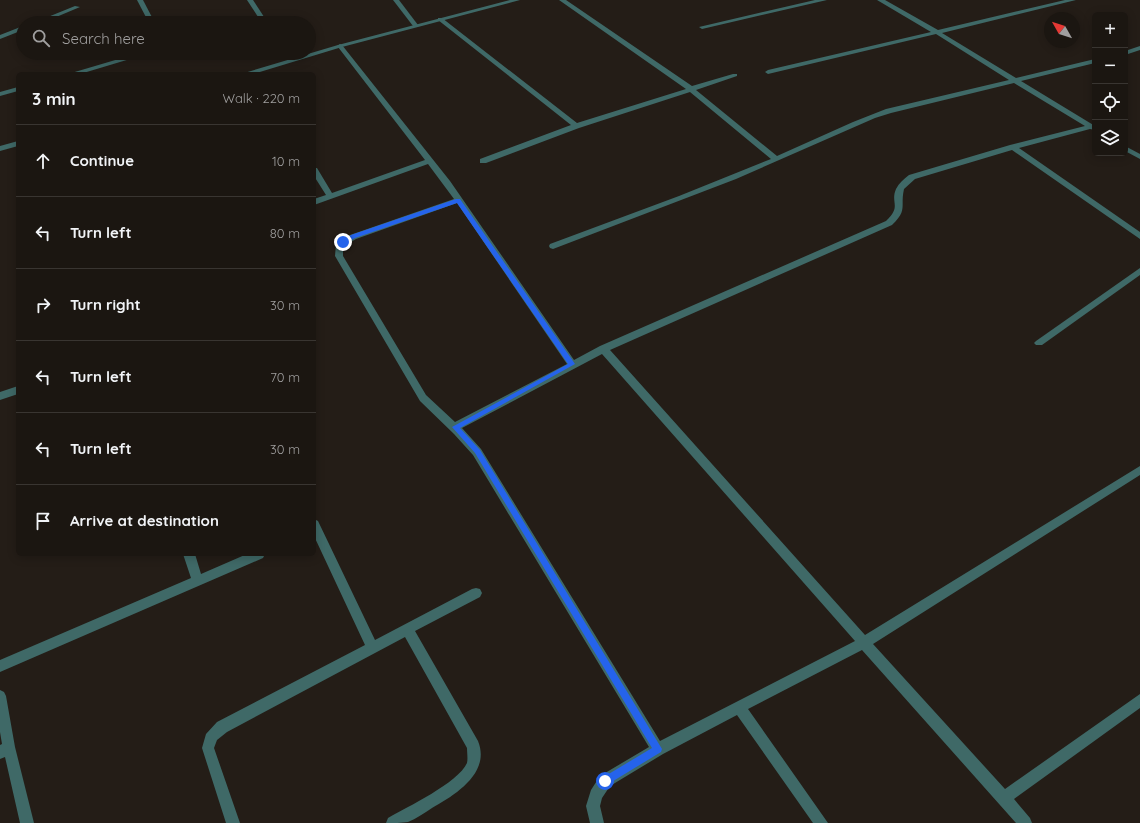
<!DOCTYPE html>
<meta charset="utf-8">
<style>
body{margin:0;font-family:Quicksand,sans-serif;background:#28231f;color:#f1f3f6}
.controls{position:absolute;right:12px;top:12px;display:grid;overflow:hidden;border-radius:6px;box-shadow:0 2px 10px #0003}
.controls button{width:36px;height:36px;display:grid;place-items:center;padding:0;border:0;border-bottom:1px solid #393531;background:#1b1611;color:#f1f3f6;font:20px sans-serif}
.compass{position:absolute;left:1044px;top:12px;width:36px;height:36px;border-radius:50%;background:#1b1611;box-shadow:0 2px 10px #0003;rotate:309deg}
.stop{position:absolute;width:12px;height:12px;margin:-9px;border:3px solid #2563eb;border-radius:50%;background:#fff}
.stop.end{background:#2563eb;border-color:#fff;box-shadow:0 1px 4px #0008}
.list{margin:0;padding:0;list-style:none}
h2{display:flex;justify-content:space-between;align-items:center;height:52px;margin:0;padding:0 16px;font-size:17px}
h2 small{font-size:13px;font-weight:400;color:#a09f9f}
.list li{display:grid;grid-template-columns:26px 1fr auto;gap:12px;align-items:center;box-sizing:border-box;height:72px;padding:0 16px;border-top:1px solid #393531}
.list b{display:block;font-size:15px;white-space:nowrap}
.list em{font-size:13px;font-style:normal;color:#a09f9f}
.icon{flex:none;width:22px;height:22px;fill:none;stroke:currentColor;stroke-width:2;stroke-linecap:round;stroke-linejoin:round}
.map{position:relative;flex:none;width:1140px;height:823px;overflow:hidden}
.search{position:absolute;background:#1b1611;box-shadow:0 2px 10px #0003;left:16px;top:16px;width:300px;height:44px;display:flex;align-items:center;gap:10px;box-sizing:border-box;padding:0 14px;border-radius:22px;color:#a09f9f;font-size:15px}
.panel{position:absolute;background:#1b1611;box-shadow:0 2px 10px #0003;left:16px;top:72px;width:300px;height:484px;border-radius:6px}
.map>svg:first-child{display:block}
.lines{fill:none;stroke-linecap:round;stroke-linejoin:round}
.minor{fill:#3f6967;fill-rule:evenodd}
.tertiary{fill:#3f6967;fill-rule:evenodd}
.route{fill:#2563eb}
</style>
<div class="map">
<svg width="1140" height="823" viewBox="0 0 1140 823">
<rect width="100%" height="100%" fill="#241d17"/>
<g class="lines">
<g class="minor">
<path d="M137,0h6l12,23h-6z"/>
<path d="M247,0h6l15,23h-6z"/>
<path d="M393,0h6l19,25 -1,1h-4z"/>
<path d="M559,0h7l126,86 41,-12h4v2l-41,14 81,66 76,-34 33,-13 123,-29 -73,-46 -168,40 -3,-2 3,-2 163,-38 -54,-32h8l53,30 127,-30h11l-134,33 74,45 79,-19v4l-74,18 74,45v4l-5,-1 -71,19 121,84v7l-128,-89 -97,29 -11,10c-4,18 4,21 -12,36l-282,125 255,285 275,-169v9l-267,169 132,145 135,-95v14l-126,91 16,19 2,5h-16l-154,-173 -114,59 80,114h-15l-76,-108 -74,39 -53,32 -8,12 -2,8 4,17h-14l-4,-17 5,-16 9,-14 49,-29 -176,-292 -19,-21 -34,-33 -85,-145 1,-12 14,-9 104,-36 -26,-35 -114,41v-6l12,-4 -12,-19v-8h3l15,25 93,-33 -87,-113 -1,-1 3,-2 2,1 108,136 124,179 26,-14 286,-125c16,-15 4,-18 10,-32 3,-6 8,-10 13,-14l101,-30 75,-19 -71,-43 -123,30 -16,5 -139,61 -183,70 -3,-1 -1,-2 1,-2 129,-48 92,-37 -81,-67 -111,36 -93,35h-6v-4l91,-34 -133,-105v-2h4l135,105 109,-34zM457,203l110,161 -112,58 -29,-27 -83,-139v-9l13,-8zM602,354l253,287 -195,100 -179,-292 -19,-21z"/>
<path d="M815,0h12l-125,29 -3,-2z"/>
<path d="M75,6l5,1 -38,16h-9z"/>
<path d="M23,26v4l-23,9v-4z"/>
<path d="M1140,46v4l-15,5v-4z"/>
<path d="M139,53h11l-70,21h-12z"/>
<path d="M282,53h6l5,7 -5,1z"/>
<path d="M18,87v4l-18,5v-4z"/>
<path d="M1125,146l15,8v5l-15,-8z"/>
<path d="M1140,268v7l-98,70h-6l-2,-2 2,-2z"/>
<path d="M18,386v8l-18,6v-8z"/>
<path d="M314,519l4,2 57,119 97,-51 4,-1 4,1 2,4 -2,4 -65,34 63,110c13,32 -23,54 -46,67 -8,5 -16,11 -24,14 -6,1 -15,1 -22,1l2,-5c19,-11 70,-35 79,-55 1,-4 0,-11 0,-15l-62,-111 -178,95 -10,8 -3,8 26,75h-14l-24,-75 4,-14 11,-12 148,-77 -51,-109z"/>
<path d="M183,554h12l6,20 46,-20h18l-2,4 -263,114v-12l191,-82z"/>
<path d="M0,690l4,2 2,4 9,51 19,76h-14l-15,-66 -5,2v-14l2,-1 -2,-12z"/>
</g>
<g class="tertiary">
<path d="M510,0h10l-178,47 -89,27h-12l97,-29z"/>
<path d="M18,141v5l-18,5v-5z"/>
</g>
</g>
<path class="route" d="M456,199h4l115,165 -115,64 20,22 182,299 -1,3 -56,34 -3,-2 -1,-3 1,-3 50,-30 -177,-295 -23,-26 116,-63 -111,-161 -102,35 -10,6 -5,-2 11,-7z"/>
</svg>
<div class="controls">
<button>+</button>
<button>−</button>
<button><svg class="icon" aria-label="locate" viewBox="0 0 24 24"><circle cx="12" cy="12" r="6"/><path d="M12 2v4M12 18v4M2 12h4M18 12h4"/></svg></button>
<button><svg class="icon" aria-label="layers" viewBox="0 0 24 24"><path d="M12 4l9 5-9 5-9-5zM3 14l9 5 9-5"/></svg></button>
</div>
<svg class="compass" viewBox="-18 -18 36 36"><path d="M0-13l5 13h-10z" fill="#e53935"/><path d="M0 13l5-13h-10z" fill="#a09f9f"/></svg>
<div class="stop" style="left:605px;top:781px"></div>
<div class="stop end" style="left:343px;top:242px"></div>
<div class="search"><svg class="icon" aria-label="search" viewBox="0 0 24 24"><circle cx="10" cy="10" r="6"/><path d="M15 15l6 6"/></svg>Search here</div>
<section class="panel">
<h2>3 min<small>Walk · 220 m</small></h2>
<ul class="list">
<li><svg class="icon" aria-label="ahead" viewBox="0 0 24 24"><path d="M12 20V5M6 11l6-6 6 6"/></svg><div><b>Continue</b></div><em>10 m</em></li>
<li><svg class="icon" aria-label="left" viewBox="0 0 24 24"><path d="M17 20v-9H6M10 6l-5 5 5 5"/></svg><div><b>Turn left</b></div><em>80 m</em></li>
<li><svg class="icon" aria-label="right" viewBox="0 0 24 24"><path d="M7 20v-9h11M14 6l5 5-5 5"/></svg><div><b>Turn right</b></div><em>30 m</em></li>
<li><svg class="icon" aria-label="left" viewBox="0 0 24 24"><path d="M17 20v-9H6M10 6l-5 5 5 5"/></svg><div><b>Turn left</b></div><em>70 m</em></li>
<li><svg class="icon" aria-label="left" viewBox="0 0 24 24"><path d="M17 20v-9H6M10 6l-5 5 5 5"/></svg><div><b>Turn left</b></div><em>30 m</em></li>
<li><svg class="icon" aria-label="arrive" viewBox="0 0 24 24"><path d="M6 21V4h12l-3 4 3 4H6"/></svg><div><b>Arrive at destination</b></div></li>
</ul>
</section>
</div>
